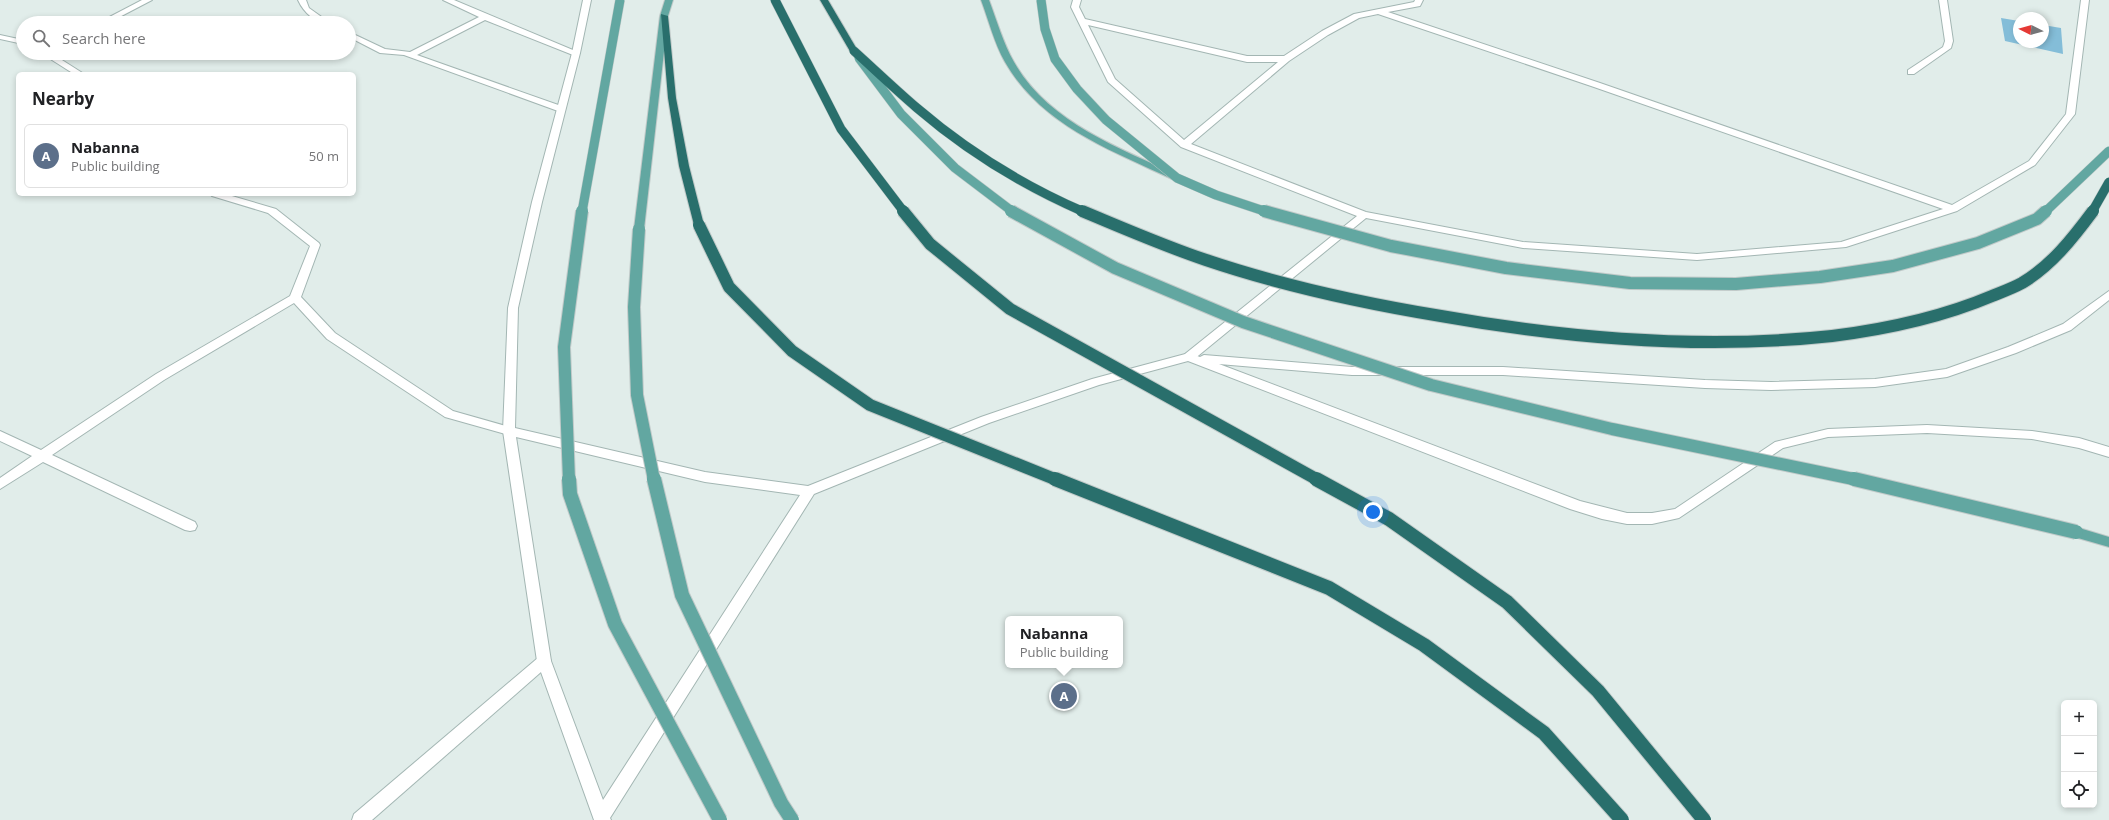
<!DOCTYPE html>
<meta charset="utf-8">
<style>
body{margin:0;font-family:"Open Sans",sans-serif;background:#f2f2f2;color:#202124}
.controls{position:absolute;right:12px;bottom:12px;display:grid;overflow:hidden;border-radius:6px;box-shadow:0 2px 6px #0003}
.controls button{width:36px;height:36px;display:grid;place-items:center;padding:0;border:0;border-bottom:1px solid #e0e0e0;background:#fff;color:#202124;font:20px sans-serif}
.compass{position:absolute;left:2013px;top:12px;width:36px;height:36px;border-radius:50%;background:#fff;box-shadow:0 2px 6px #0003;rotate:275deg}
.you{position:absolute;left:1373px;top:512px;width:14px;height:14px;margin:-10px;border:3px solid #fff;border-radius:50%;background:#1a73e8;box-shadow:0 0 0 6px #1a73e833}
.badge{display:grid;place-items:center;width:26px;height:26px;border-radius:50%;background:#1a73e8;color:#fff;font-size:13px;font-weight:700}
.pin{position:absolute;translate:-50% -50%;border:2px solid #fff;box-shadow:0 1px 4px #0006}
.popup{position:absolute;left:1005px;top:616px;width:118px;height:52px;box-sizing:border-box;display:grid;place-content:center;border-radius:6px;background:#fff;filter:drop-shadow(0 1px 3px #0005);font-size:13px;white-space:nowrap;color:#757577}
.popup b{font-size:15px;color:#202124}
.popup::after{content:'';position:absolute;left:50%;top:100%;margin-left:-8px;border:8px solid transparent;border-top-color:#fff}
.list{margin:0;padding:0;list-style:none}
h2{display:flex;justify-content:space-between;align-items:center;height:52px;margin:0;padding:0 16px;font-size:17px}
h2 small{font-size:13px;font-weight:400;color:#757577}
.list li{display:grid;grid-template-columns:26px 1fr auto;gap:12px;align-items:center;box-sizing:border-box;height:64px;margin:0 8px 8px;padding:0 8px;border:1px solid #e0e0e0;border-radius:6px}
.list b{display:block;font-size:15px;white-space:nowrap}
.list p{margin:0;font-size:13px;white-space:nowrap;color:#757577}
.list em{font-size:13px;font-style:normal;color:#757577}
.icon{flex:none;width:22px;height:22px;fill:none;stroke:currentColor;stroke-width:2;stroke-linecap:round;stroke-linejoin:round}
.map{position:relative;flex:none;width:2109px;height:820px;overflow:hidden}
.search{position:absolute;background:#fff;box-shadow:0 2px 6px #0003;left:16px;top:16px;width:340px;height:44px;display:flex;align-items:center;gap:10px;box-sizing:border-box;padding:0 14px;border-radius:22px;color:#757577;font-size:15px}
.panel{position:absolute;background:#fff;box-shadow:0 2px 6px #0003;left:16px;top:72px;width:340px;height:124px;border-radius:6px}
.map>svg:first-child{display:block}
.water{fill:#84bdd8}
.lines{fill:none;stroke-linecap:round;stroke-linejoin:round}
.minor-casing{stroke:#a3b6b3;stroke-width:2}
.tertiary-casing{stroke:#a3b6b3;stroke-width:2}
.primary-casing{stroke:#c1cac9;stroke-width:2}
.motorway-casing{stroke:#c1cac9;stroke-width:2}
.minor{fill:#fff;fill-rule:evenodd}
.tertiary{fill:#fff;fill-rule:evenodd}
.primary{fill:#62a7a1;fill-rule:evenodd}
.motorway{fill:#296f6c;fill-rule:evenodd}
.primary-bridge-far2-casing{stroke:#c1cac9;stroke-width:10;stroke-linecap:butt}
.primary-bridge-far1-casing{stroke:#c1cac9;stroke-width:14;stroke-linecap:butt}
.primary-bridge-casing{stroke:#c1cac9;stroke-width:16;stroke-linecap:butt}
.motorway-bridge-far2-casing{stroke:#c1cac9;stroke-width:10;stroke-linecap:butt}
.motorway-bridge-far1-casing{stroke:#c1cac9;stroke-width:14;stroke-linecap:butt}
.motorway-bridge-casing{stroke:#c1cac9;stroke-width:16;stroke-linecap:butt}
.primary-bridge-far2{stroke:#62a7a1;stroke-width:9}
.primary-bridge-far1{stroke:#62a7a1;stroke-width:12}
.primary-bridge{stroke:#62a7a1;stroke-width:14}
.motorway-bridge-far2{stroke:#296f6c;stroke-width:9}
.motorway-bridge-far1{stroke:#296f6c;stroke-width:12}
.motorway-bridge{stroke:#296f6c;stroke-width:14}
</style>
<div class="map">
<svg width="2109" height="820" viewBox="0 0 2109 820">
<rect width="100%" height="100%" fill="#e1edea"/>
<path class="water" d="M2001,18l18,3v21h24v-17l18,3 2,26 -58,-13z"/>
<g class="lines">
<defs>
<g id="minor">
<path d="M142,0h10l-44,23h-10z"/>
<path d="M298,0h8l3,8 21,15c-15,0 -26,-10 -32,-23z"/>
<path d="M443,0h11l126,53 -7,2 -88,-35 -68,35 147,52v4h-6l-154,-56 -24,-2 -31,-16v-5l36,17 25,3 69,-35z"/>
<path d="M1073,0h8l-2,7 6,12 162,37h37l38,-25 32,-17 60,-12 1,-2h8l-3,6 -32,6 212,71 352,122 77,-44 37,-47 15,-114h8l-14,114 -40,51 -78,46 -111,36 -149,13 -174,-12 -157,-30 -173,142 -4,1 -6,-4 2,-3 172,-138 -176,-69 -73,-65 -37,-75zM1378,14l216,73 349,122 -102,33 -144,12 -174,-12 -157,-30 -175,-68 98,-83 39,-26 31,-17zM1088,25l159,37h31l-94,78 -69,-61z"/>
<path d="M1939,0h8l6,41 -2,7 -37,26h-6v-4l35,-23 2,-6z"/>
<path d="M0,35l23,5v4l-23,-5z"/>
<path d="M41,53h10l33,21h-10z"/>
<path d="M210,194h15l51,15 43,34 1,2 -19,52 34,36 118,78 60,17 2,3 -2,3 -4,1 -64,-18 -118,-78 -33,-36 -130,77 -112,75 143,67 2,4 -2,4 -5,1 -5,-1 -142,-68 -43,27v-11l32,-22 -32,-15v-10l41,19 115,-76 134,-78 20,-50 -42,-33 -56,-17z"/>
<path d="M544,655l5,2 2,4 -2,4 -177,155h-20l2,-6 185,-157z"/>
</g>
<path id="tertiary" d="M583,0h8l-11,53 -38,149 -24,106 -3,120 190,44 103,14 173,-69 111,-38 97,-26 11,4 4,-2 148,12h151l202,13 66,2 104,-3 71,-10 62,-22 55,-23 46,-33v9l-38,30 -55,23 -69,24 -72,10 -104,3 -66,-2 -202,-13h-151l-133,-11 361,137 47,12h25l23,-4 100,-67 53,-13 99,-4 105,6 47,7 30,9v10l-30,-9 -47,-9 -105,-6 -99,4 -45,11 -104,70 -27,6h-25l-25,-5 -32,-10 -382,-148 -89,24 -110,38 -175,71 -204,324 1,2h-17l-57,-159 -34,-230 5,-123 24,-106 40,-149zM516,437l189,45 95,13 -197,305 -52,-139z"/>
<g id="primary">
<path d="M665,0h8l-5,16 -24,213 -5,3 -5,-3 26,-213z"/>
<path d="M981,0h8c8,21 14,43 25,62 34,60 105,86 164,113v4h-6c-62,-29 -131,-54 -167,-117 -11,-19 -16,-41 -24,-62z"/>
<path d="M2076,527l33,10v10l-38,-11 -2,-4 2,-4z"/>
</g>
<g id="motorway">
<path d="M820,0h8l30,51 -1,2h-6z"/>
<path d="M661,14l7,2 8,82 13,68 15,59 -5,3 -5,-3 -15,-59 -11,-68z"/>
</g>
</defs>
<use href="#minor" class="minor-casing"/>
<use href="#tertiary" class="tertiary-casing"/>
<use href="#primary" class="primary-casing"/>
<use href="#motorway" class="motorway-casing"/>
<use href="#minor" class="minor"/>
<use href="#tertiary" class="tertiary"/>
<use href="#primary" class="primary"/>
<use href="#motorway" class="motorway"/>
<defs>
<g id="primary-bridge-far2">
<path d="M1041,0l4,29 10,30 22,30 29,31 71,58 39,17 51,17"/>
<path d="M859,58l42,56 54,54 58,44"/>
<path d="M582,212l38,-212"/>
<path d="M2045,212l64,-61"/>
</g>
<g id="primary-bridge-far1">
<path d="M1011,211l104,57 128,54 188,63 181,44 246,51"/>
<path d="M1264,211l127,35 115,22 124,15 106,1 84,-7 73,-11 85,-23 59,-24 9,-8"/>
<path d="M639,229l-5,78 3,88 17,85"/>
<path d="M569,480l-5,-133 18,-136"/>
</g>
<g id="primary-bridge">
<path d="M569,479l1,15 45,130 105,196"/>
<path d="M654,479l28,116 99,208 11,17"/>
<path d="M1854,479l222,53"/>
</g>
<g id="motorway-bridge-far2">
<path d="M775,0l66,129 63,83"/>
<path d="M854,51c21,19 42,39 63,57 49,42 107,78 167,104"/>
<path d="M2092,212l17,-30"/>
</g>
<g id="motorway-bridge-far1">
<path d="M903,211l27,33 80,65 308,171"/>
<path d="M1082,211c41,17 82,35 124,49 77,26 156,43 235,56 129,23 260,34 391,20 56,-7 108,-18 160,-40 10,-4 21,-8 30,-13 29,-17 51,-45 71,-72"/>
<path d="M699,225l30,62 63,64 78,54 187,75"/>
</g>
<g id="motorway-bridge">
<path d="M1055,479l274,109 95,57 120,88 78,87"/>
<path d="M1316,479l73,40 118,83 91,89 106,129"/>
</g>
</defs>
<use href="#primary-bridge-far2" class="primary-bridge-far2-casing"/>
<use href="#primary-bridge-far1" class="primary-bridge-far1-casing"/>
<use href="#primary-bridge" class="primary-bridge-casing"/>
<use href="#motorway-bridge-far2" class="motorway-bridge-far2-casing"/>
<use href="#motorway-bridge-far1" class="motorway-bridge-far1-casing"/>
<use href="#motorway-bridge" class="motorway-bridge-casing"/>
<use href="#primary-bridge-far2" class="primary-bridge-far2"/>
<use href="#primary-bridge-far1" class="primary-bridge-far1"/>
<use href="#primary-bridge" class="primary-bridge"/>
<use href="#motorway-bridge-far2" class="motorway-bridge-far2"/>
<use href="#motorway-bridge-far1" class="motorway-bridge-far1"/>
<use href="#motorway-bridge" class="motorway-bridge"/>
</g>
</svg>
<div class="controls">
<button>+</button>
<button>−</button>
<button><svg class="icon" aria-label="locate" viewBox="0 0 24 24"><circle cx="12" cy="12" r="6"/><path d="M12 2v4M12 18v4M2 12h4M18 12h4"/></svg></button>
</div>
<svg class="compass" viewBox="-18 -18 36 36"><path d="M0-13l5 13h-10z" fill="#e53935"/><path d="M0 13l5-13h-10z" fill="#757577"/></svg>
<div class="you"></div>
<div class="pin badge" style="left:1064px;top:696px;background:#5c6f8a">A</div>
<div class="popup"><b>Nabanna</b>Public building</div>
<div class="search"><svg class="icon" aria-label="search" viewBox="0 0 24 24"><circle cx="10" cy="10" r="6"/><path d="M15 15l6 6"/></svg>Search here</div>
<section class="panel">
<h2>Nearby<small></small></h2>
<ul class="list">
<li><span class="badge" style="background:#5c6f8a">A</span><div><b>Nabanna</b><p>Public building</p></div><em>50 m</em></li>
</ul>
</section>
</div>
